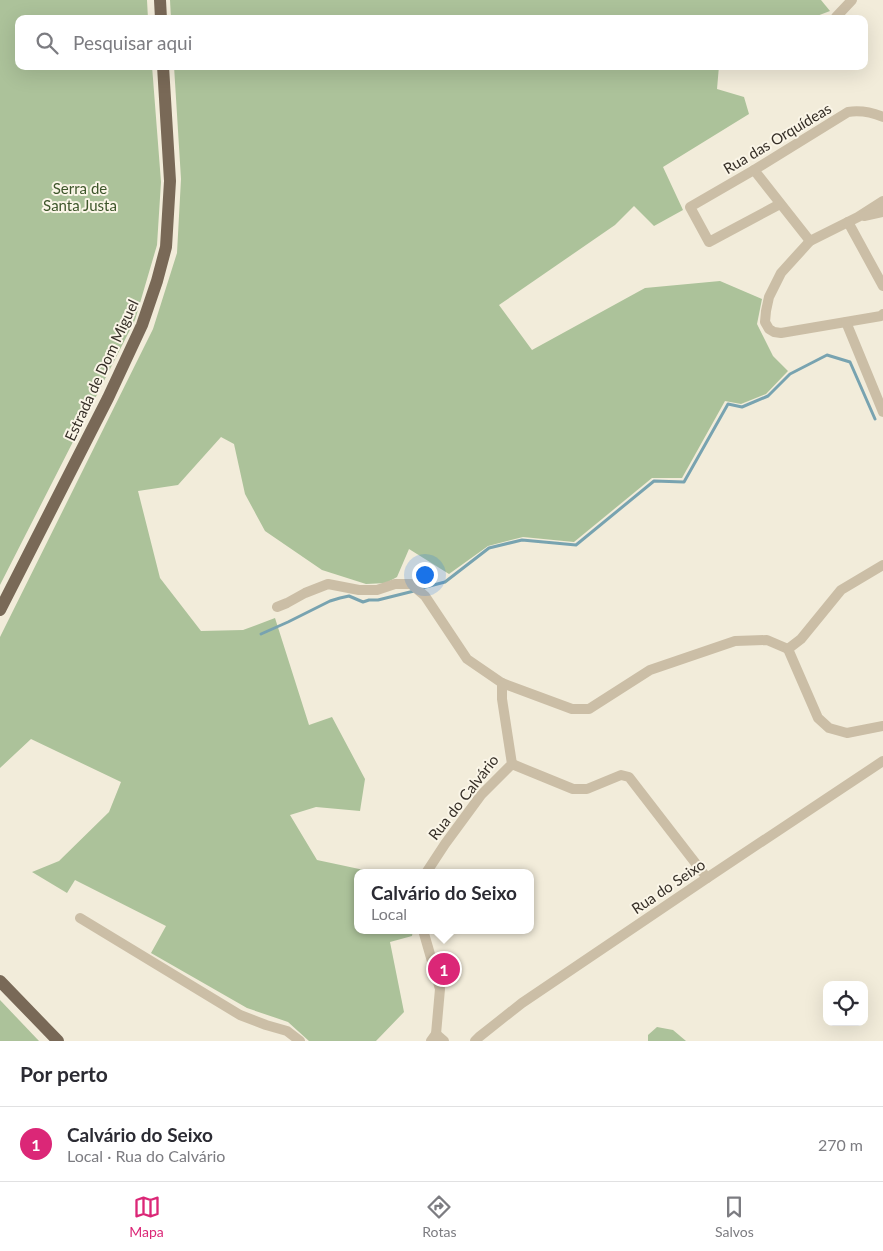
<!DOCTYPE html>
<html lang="pt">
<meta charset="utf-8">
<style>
body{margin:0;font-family:Lato,sans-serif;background:#f7f7f7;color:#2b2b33}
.controls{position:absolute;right:15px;bottom:15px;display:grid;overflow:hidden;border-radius:10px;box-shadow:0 5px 20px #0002}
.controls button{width:45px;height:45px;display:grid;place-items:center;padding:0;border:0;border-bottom:1px solid #e1e1e2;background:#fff;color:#2b2b33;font:25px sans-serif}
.you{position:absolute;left:424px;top:574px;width:18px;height:18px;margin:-12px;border:4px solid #fff;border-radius:50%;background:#1a73e8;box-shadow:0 0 0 8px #1a73e833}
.badge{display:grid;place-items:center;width:32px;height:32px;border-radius:50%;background:#db2777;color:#fff;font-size:16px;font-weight:700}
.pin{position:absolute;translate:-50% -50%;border:2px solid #fff;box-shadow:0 1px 5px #0006}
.popup{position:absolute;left:354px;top:869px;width:180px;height:65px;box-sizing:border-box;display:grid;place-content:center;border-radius:10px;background:#fff;filter:drop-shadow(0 1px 4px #0005);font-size:16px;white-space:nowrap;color:#7c7c81}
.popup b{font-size:19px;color:#2b2b33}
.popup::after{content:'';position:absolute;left:50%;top:100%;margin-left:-10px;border:10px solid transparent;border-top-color:#fff}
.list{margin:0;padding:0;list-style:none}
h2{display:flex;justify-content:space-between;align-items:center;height:65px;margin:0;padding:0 20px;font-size:21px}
h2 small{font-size:16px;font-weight:400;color:#7c7c81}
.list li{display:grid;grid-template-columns:32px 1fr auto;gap:15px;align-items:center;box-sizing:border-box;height:75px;padding:0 20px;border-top:1px solid #e1e1e2}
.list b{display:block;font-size:19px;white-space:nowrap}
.list p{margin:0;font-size:16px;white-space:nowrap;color:#7c7c81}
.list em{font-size:16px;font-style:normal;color:#7c7c81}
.icon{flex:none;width:28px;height:28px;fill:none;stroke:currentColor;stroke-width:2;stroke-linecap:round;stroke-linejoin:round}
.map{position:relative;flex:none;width:883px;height:1041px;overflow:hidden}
.search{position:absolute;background:#fff;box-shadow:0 5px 20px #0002;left:15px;right:15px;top:15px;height:55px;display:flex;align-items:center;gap:12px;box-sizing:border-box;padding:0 18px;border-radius:10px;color:#7c7c81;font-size:19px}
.sheet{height:140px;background:#fff}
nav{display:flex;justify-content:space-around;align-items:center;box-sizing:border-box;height:70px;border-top:1px solid #e1e1e2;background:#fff;font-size:14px;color:#7c7c81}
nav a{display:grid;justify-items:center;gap:2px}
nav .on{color:#db2777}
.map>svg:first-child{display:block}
.green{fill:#acc29a}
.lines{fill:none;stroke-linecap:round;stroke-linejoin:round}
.stream{stroke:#78a3b0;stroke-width:3}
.street{stroke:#cbbea6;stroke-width:10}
.primary{stroke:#796957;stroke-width:12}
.labels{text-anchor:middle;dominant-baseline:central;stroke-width:4;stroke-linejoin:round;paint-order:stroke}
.street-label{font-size:15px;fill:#362f27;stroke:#faf5e7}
.park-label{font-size:15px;fill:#3d552a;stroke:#faf5e7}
</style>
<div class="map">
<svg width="883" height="1041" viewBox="0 0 883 1041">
<rect width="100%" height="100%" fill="#f2ecda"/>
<g class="green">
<path d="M0,0h147l1,19h-129v47h133l9,116 -4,63 -22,75 -135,265z"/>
<path d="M170,0h651l9,11 -21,8h-638z"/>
<path d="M174,66h545l-2,23 27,8 5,17 -86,53 20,43 -29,16 -20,-20 -19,19 -116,80 33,45 113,-62 75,-7 42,18 -5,25 16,32 15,15 -22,23 -25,10 -16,-3 -43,77h-30l-78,64 -51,-5 -35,9 -39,28 -40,-25 -12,28 -11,6 -20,1 -44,-14 -57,-39 -20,-37 -11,-50 -13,-7 -43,48 -40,6 22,87 41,53 42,-1 32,-12 34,107 23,-8 33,62 -5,32 -44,-4 -26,8 27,45 47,10 3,3h-9v57h55l-1,6 -22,6 14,70 -28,29h-67l-21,-19 -41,-14 -96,-55 15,-27 -91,-46 -8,13 -35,-21 27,-11 50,-49 12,-30 -90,-43 -31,29v-131l153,-308 24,-76 4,-74z"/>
<path d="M0,1000l39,41h-39z"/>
<path d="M657,1027l16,3 13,11h-38v-6z"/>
</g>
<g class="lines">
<g class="stream">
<path d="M422,588l23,-6 44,-34 33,-8 54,5 78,-64 30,1 44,-78 14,3 26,-11 22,-22 37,-19 23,7 25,57"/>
<path d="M261,634l27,-12 42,-21 10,-3 9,-2 14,6 6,-2h9l36,-9"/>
</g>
<g class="street">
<path d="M836,17l16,-17"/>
<path d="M754,170l56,71"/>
<path d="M883,201l-25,16 -48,24 -29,32 -12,24 -3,14 -1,11 4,7 5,3 7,1 100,-17 2,-2"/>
<path d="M780,204l-71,38 -19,-35 64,-37 94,-58c13,-2 23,0 35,5"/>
<path d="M864,216l19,-4"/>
<path d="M848,222l35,64"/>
<path d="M846,322l37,90"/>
<path d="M277,607l10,-4 18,-10 23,-9 31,6h18l18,-6h16l14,12 42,63 35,24 70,26h17l61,-39 85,-29 32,-1 21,9"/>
<path d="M788,649l30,69 11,10 18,5 36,-7"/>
<path d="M788,649l13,-10 40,-49 42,-25"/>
<path d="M512,764l61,25h14l34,-14 8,2 78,101"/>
<path d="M426,873l19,-29 36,-49 31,-31 -10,-65v-16"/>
<path d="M80,918l160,97 26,10 21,6 13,10"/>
<path d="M423,930l17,59 -4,45"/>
<path d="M431,1041l5,-7 8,7"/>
<path d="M475,1041l4,-4 43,-34 185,-125 176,-117"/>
</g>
<g class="primary">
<path d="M160,0l1,19"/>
<path d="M0,610l108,-212 34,-73 15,-44 9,-34 4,-66 -7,-115"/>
<path d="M0,981l58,60"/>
</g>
</g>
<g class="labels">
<g class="street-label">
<text transform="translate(777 138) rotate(-31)">Rua das Orquídeas</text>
<text transform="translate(101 370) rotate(-65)">Estrada de Dom Miguel</text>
<text transform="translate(463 797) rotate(-52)">Rua do Calvário</text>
<text transform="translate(668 886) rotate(-34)">Rua do Seixo</text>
</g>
<g class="park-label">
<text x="80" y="188">Serra de<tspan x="80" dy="17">Santa Justa</tspan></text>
</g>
</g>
</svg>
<div class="controls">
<button><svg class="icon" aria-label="locate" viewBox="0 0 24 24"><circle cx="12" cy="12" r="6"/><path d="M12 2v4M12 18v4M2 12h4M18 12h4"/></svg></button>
</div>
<div class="you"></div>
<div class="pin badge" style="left:444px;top:969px">1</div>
<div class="popup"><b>Calvário do Seixo</b>Local</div>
<div class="search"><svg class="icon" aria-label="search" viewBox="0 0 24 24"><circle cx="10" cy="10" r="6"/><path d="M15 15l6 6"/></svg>Pesquisar aqui</div>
</div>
<section class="sheet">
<h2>Por perto<small></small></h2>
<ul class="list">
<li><span class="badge">1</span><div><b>Calvário do Seixo</b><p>Local · Rua do Calvário</p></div><em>270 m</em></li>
</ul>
</section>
<nav>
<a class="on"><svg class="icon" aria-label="map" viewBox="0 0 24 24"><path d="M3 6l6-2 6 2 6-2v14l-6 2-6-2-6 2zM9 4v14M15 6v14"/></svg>Mapa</a>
<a><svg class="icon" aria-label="directions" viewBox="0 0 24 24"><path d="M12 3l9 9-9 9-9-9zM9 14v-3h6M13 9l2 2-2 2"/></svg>Rotas</a>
<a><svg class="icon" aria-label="saved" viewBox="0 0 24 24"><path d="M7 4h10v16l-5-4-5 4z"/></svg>Salvos</a>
</nav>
